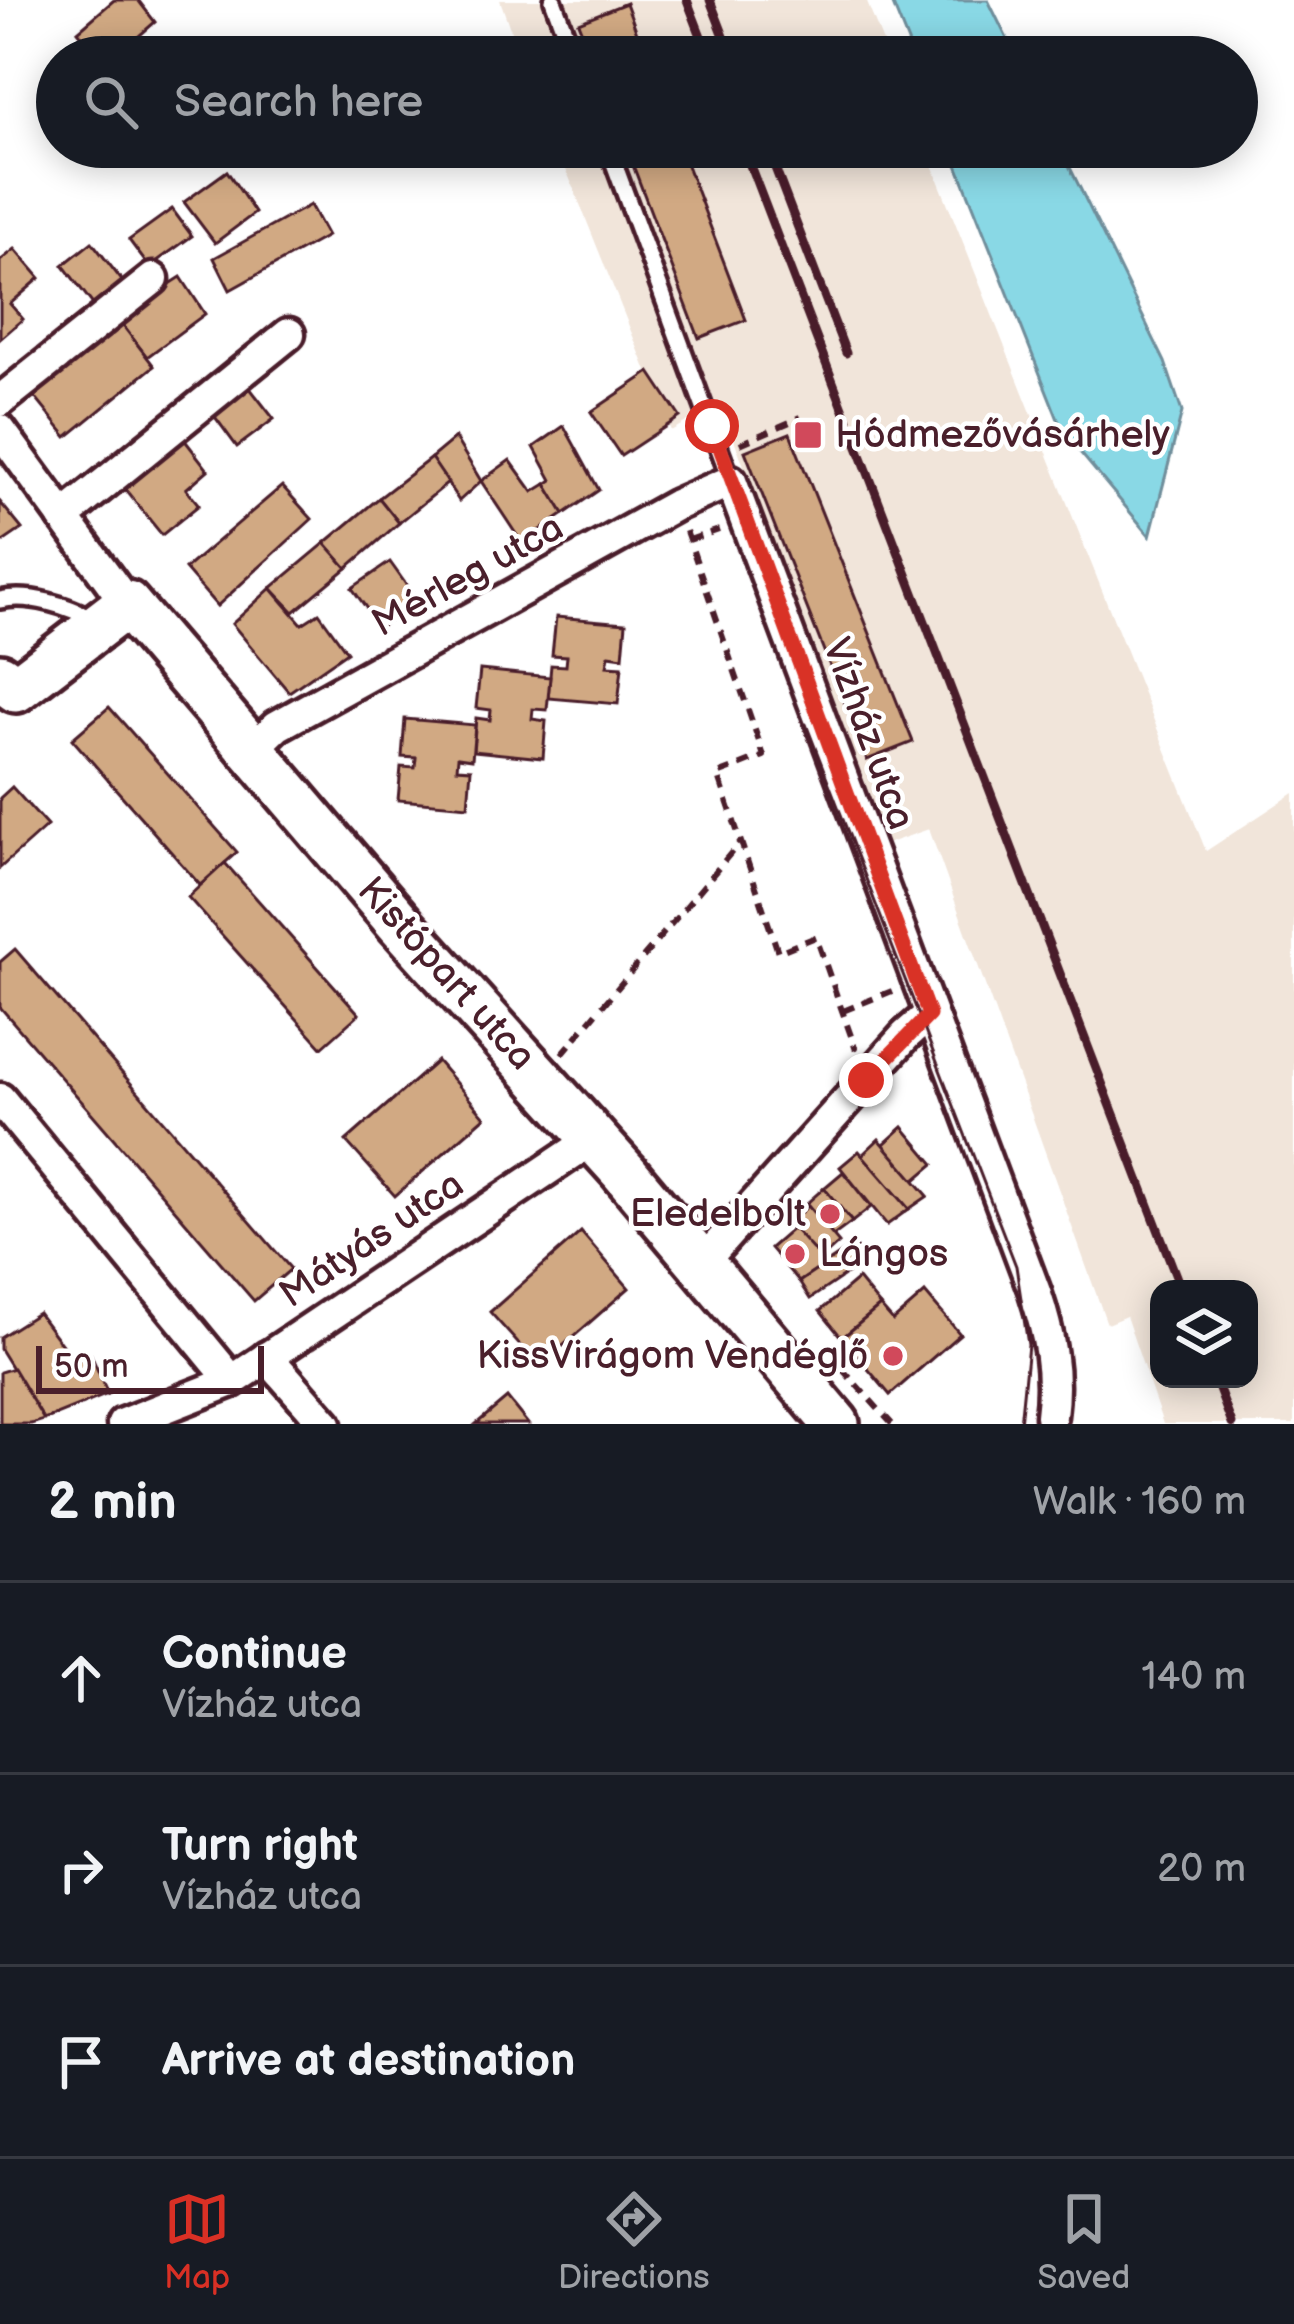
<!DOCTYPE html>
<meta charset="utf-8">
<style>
body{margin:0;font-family:"Balsamiq Sans",sans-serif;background:#242831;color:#f1f3f6}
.controls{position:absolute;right:36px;bottom:36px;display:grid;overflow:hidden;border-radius:24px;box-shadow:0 6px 30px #0003}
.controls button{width:108px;height:108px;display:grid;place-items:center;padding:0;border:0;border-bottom:3px solid #363941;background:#171b24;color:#f1f3f6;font:60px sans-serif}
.scale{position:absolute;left:36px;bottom:30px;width:228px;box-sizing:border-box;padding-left:12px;border:6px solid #4a1f2b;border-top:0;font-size:33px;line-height:42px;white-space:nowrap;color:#4a1f2b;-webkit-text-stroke:9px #fff;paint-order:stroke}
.stop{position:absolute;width:36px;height:36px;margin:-27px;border:9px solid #d93025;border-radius:50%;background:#fff}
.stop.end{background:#d93025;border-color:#fff;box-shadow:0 3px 12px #0008}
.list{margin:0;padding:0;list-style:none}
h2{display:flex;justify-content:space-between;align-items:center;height:156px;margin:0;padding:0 48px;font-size:51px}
h2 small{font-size:39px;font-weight:400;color:#9ea1a6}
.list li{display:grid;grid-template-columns:78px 1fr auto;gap:36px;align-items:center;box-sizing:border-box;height:192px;padding:0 48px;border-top:3px solid #363941}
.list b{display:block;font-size:45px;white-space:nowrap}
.list p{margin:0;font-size:39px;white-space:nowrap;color:#9ea1a6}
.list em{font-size:39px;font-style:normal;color:#9ea1a6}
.icon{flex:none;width:66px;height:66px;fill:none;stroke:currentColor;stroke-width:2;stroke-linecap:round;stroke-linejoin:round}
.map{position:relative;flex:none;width:1294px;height:1424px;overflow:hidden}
.search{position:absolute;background:#171b24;box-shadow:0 6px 30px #0003;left:36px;right:36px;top:36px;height:132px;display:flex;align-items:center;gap:30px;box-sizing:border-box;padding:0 42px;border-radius:66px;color:#9ea1a6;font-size:45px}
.sheet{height:732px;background:#171b24}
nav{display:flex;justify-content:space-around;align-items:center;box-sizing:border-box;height:168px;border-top:3px solid #363941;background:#171b24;font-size:33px;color:#9ea1a6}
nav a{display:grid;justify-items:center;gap:6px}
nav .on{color:#d93025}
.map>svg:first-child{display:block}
.built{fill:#f1e5da;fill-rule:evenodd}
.water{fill:#89d8e5;stroke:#708e9b;stroke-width:3}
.building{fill:#d1a983;stroke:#4a1f2b;stroke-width:3}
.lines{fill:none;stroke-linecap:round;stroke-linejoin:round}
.lane-casing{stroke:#4a1f2b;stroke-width:24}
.street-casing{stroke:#4a1f2b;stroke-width:39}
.secondary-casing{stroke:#4a1f2b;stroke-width:54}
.path{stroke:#4a1f2b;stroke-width:6;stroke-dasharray:12 9;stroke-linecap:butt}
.lane{stroke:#fff;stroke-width:15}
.street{stroke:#fff;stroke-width:30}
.secondary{stroke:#fff;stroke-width:45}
.tram{stroke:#4a1f2b;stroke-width:3}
.rail{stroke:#4a1f2b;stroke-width:9}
.route{stroke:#d93025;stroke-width:15}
.poi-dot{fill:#d1495b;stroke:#fff;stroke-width:4.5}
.labels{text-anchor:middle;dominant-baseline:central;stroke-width:9;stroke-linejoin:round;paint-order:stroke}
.poi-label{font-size:39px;fill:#4a1f2b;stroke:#fff;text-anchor:start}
.street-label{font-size:39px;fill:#4a1f2b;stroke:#fff}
</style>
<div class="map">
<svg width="1294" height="1424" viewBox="0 0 1294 1424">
<rect width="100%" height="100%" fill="#fff"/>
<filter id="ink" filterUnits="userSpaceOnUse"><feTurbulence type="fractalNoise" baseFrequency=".00833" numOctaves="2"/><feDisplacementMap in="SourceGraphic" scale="24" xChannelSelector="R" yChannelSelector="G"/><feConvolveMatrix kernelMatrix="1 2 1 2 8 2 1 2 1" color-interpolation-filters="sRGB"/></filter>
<g filter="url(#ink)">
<g class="built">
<path d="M500,0h366l23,57h-369z"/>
<path d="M557,147h368l281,704 88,-58v631h-131l-37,-108 -19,8 -178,-495 -43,15 -166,-442 -49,29zM1159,1289h90v90h-90z"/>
</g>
<g class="water">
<path d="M891,0h97l28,57h-102z"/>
<path d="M950,147h110l105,215 17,50 -32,124 -87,-104z"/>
</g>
<g class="building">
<path d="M114,0h24l17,22 -40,35h-16l-21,-26z"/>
<path d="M626,3l20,54h-54l-14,-35z"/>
<path d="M626,147h54l66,173 -47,18z"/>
<path d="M227,171l28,42 -40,30 -31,-41z"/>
<path d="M310,205l17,31 -97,54 -16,-32z"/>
<path d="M172,209l20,27 -43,31 -20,-27z"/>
<path d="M92,242l35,45 -30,23 -34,-45z"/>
<path d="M15,249l25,29 -30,26 13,15 -23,20v-78z"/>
<path d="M181,277l24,37 -58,43 -30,-39z"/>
<path d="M117,318l37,48 -87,71 -38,-47z"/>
<path d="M650,372l30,45 -59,39 -30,-44z"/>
<path d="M246,383l28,36 -37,28 -27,-37z"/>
<path d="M564,426l35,64 -35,24 -18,-30 6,-4 -18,-33z"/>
<path d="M790,433l123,309 -46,18 -122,-309z"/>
<path d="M180,434l28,36 -22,19 13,16 -37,30 -42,-52z"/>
<path d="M455,438l26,43 -22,20 -28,-43z"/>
<path d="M431,458l17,25 -49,40 -20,-25z"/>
<path d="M510,460l23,32 13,-8 18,30 -42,29 -41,-62z"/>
<path d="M282,486l30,33 -95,87 -32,-37z"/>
<path d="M379,498l20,25 -52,45 -22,-25z"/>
<path d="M0,502l22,27 -22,15z"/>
<path d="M325,543l22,25 -53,44 -23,-24z"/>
<path d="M390,562l27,38 -37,27 -28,-39z"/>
<path d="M271,588l31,36 17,-11 28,39 -58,40 -57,-68z"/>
<path d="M556,617l70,6 -3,34 -14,-2 -2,11 15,1 -4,37 -70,-6 3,-33 15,1 1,-10 -15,-1z"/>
<path d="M480,670l70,7 -3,33 -14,-1 -1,10 14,2 -3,37 -70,-7 3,-33 14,2 1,-10 -15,-2z"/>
<path d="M109,707l128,145 -37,33 -128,-146z"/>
<path d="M405,719l70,6 -3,34 -14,-2 -1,11 14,1 -3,37 -70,-6 3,-33 14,1 1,-10 -14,-1z"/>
<path d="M12,787l35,39 -47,42v-70z"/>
<path d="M225,863l134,151 -37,33 -134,-150z"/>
<path d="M15,949l276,320 -37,32 -254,-294v-45z"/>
<path d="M437,1061l48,56 -90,79 -49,-55z"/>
<path d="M903,1127l31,37 -20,17 -31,-36z"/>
<path d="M879,1139l49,57 -19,13 -47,-54z"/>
<path d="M859,1151l50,58 -22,16 -47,-58z"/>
<path d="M843,1172l28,35 -19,15 -28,-34z"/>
<path d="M824,1188l28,34 -19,14 -27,-32z"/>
<path d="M808,1206l31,37 -19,17 -31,-37z"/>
<path d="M793,1228l33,36 -27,18 -29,-34z"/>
<path d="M581,1232l48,56 -90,79 -49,-55z"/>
<path d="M854,1245l12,16 -56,38 -11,-17z"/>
<path d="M858,1279l22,27 -38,32 -22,-27z"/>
<path d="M925,1293l35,41 -70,61 -48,-57 38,-32 13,15z"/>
<path d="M38,1313l36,48 17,-6 17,39 -64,26 -44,-71v-12z"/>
<path d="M13,1368l31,52 -13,4h-31v-52z"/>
<path d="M507,1398l21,26h-52z"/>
</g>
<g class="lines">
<defs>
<g id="lane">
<path d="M553,0l21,57"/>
<path d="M608,147l123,334"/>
<path d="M0,600c30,-7 68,6 95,20"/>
</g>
<g id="street">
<path d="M0,401l153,-122"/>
<path d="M0,430l127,174"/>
<path d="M63,517l226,-183"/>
<path d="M251,751l26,-25 399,-221 55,-24 304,811c14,42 22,79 16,124"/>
<path d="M0,1099l232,282"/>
<path d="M700,1265l206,-230 23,-20"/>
<path d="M267,1357l59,67"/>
<path d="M123,1424l109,-43 361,-242"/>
</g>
<path id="secondary" d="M0,677l16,12 111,-85 273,320 224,248 212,252"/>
</defs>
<use href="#lane" class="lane-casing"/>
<use href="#street" class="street-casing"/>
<use href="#secondary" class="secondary-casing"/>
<g class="path">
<path d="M740,444l61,-27"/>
<path d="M686,531l78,225 -46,18 60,178 38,-15 40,113"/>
<path d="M689,540l30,-10"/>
<path d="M843,1011l49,-20"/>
<path d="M562,1054l179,-213"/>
<path d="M842,1369l50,55"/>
</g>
<use href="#lane" class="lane"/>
<use href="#street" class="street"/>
<use href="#secondary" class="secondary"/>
<path class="tram" d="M806,724l210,542 12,79 -8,79"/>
<g class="rail">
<path d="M687,0l22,57"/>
<path d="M710,0l22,57"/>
<path d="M743,147l438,1142"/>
<path d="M767,147l79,206"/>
<path d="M1215,1379l17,45"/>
</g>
</g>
</g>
<g class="lines" filter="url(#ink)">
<path class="route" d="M712,426l217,589 -63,65"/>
</g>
<g class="poi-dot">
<rect x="793" y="420" width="30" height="30" rx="6"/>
<circle cx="830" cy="1214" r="12"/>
<circle cx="795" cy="1254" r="12"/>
<circle cx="893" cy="1356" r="12"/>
</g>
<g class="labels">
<g class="poi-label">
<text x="835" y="435">Hódmezővásárhely</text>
<text x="806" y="1214" text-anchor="end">Eledelbolt</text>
<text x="819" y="1254">Lángos</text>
<text x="869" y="1356" text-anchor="end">KissVirágom Vendéglő</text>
</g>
<g class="street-label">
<text transform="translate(468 576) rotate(-29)">Mérleg utca</text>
<text transform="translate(868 734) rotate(70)">Vízház utca</text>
<text transform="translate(446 974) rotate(48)">Kistópart utca</text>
<text transform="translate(372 1240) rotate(-34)">Mátyás utca</text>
</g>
</g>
</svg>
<div class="controls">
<button><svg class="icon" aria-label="layers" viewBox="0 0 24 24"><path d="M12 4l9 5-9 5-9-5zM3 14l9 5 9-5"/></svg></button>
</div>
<div class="scale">50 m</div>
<div class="stop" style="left:712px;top:426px"></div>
<div class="stop end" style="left:866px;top:1080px"></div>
<div class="search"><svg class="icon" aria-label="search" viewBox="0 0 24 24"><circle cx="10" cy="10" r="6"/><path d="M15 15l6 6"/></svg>Search here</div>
</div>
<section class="sheet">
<h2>2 min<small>Walk · 160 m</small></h2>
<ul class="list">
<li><svg class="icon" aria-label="ahead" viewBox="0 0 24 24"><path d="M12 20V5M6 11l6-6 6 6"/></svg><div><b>Continue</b><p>Vízház utca</p></div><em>140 m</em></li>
<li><svg class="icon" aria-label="right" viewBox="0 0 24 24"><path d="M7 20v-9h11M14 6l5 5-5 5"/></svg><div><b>Turn right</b><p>Vízház utca</p></div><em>20 m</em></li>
<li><svg class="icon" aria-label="arrive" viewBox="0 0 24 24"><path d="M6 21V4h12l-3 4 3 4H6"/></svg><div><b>Arrive at destination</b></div></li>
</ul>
</section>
<nav>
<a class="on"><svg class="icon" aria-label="map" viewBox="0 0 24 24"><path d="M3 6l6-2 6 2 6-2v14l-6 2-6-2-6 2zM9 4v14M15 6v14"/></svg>Map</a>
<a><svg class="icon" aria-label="directions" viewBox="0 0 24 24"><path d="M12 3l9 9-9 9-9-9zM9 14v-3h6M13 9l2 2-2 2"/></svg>Directions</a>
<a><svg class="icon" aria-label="saved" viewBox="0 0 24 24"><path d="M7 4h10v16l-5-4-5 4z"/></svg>Saved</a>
</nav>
